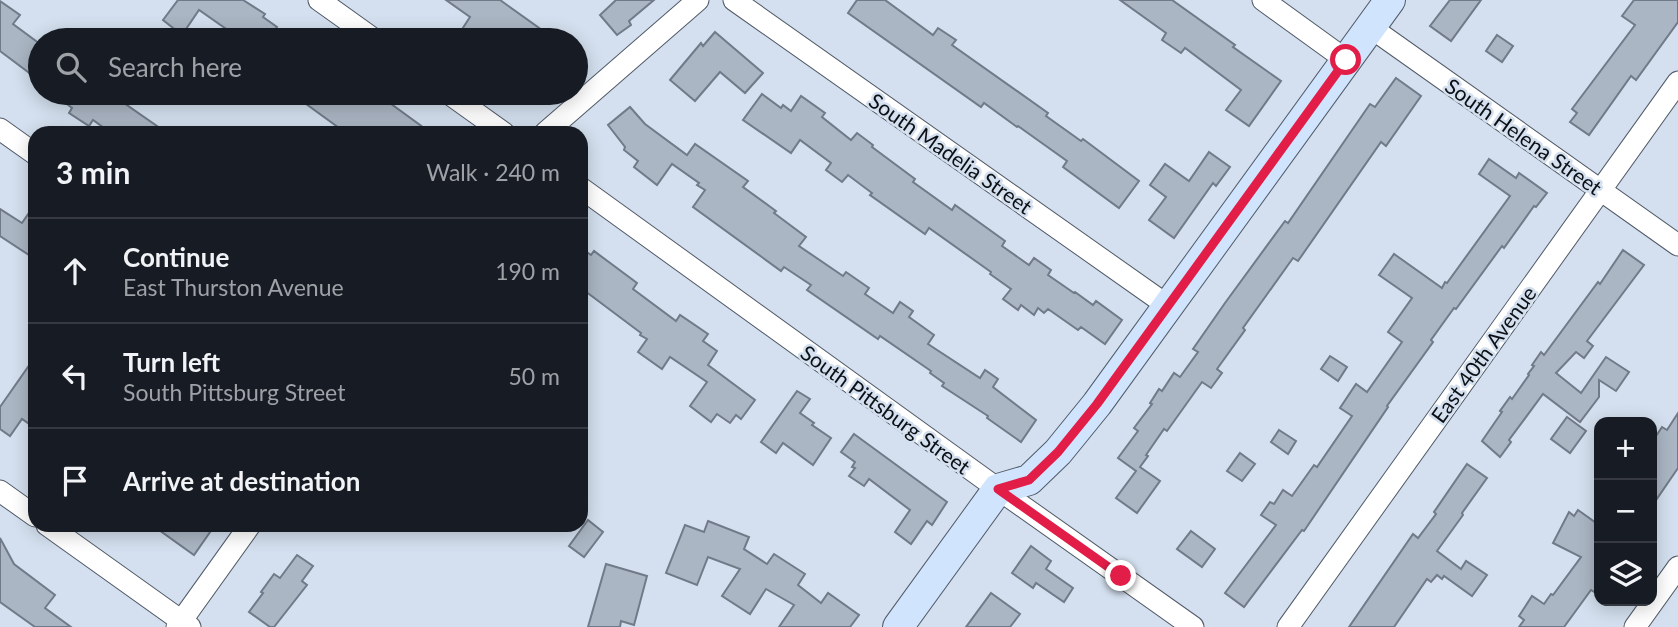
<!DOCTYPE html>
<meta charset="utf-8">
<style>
body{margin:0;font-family:Lato,sans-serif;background:#20242c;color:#f1f3f6}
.controls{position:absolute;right:21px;bottom:21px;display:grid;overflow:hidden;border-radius:14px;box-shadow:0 4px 18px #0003}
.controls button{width:63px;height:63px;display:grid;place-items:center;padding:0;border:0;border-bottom:2px solid #363941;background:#171b24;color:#f1f3f6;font:35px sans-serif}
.stop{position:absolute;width:21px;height:21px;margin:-16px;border:5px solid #e11d48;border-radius:50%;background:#fff}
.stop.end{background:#e11d48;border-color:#fff;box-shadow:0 2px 7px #0008}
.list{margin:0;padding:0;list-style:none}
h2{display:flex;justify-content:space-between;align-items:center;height:91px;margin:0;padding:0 28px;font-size:30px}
h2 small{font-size:23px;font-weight:400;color:#9ea1a6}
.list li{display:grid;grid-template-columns:46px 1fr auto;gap:21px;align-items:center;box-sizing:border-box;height:105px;padding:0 28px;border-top:2px solid #363941}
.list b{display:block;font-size:26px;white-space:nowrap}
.list p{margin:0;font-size:23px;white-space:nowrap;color:#9ea1a6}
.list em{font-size:23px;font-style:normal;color:#9ea1a6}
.icon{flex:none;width:38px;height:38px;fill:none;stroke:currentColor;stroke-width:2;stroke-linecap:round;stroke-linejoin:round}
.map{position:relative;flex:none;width:1678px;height:627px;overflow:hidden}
.search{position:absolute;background:#171b24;box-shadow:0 4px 18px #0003;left:28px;top:28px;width:560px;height:77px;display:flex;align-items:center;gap:18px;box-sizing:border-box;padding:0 24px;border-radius:38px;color:#9ea1a6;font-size:26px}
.panel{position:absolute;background:#171b24;box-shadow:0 4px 18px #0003;left:28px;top:126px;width:560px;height:406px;border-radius:21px}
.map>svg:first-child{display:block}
.building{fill:#abb6c4;stroke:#707a88;stroke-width:2}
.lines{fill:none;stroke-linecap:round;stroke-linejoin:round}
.street-casing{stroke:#515b68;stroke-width:23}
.secondary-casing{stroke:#515b68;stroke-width:32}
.street{stroke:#fff;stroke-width:21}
.secondary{stroke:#d0e4fe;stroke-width:30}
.route{stroke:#e11d48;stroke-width:9}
.labels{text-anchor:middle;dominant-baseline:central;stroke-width:5;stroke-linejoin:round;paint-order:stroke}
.street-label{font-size:21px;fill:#0c1015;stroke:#d4e0ef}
</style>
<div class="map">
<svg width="1678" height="627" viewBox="0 0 1678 627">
<rect width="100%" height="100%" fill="#d4e0ef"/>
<g class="building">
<path d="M178,0h65l22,14 -2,3 14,10 -10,13h-25l-43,-30 -17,25 -19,-15z"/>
<path d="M446,0h54l56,40h-101l15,-23z"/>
<path d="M616,0h38l-25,21 2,4 -14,10 -17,-20z"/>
<path d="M857,0h28l48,35 5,-7 18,12 -4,5 96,68 -2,3 35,25 2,-2 56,42 -20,27 -56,-41 4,-6 -49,-35 -1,1 -33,-24 -3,4 -133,-94z"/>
<path d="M1120,0h52l63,45 -2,2 48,34 -32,45 -23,-16 15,-20 -56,-42 -4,5 -19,-13 4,-7z"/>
<path d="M1450,0h31l-30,41 -21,-15z"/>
<path d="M1634,0h44v22l-42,58 -5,-4 -42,59 -19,-13 7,-9 -5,-4 63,-84 -13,-9z"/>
<path d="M0,1l20,14 -7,9 27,20v37l-40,-30z"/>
<path d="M715,32l48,41 -18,20 -25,-21 -25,29 -25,-21 31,-37 2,3z"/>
<path d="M1497,35l16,11 -11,16 -16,-11z"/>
<path d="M1396,78l25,18 -35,50 -5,-4 -83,119 -5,-3 -50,70 2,2 -28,39 5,4 -11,15 -9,-6 -35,49 -3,-2 -18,26 2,1 -8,11 20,14 -23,32 -21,-15 20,-27 -18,-13 20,-27 -4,-3 18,-24 -2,-1 9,-14 3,2 12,-18 6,4 18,-25 -5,-3 32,-46 60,-82 3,2 82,-119 5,3z"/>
<path d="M53,93h79l-8,10 43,30h-56l-18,-13 -4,6 -20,-13 3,-5z"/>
<path d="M291,93h85l55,40h-85z"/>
<path d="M762,94l19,14 2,-3 8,6 10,-15 24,17 -3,4 29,23 6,-7 16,12 -1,2 43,32 -2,3 39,28 3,-5 50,36 -3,5 27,19 5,-7 17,12 -3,5 26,18 1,-1 18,13 3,-4 26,19 -17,24 -24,-17 -3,3 -30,-21 -4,4 -6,-5 -4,7 -13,-10 -3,5 -15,-11 8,-10 -21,-15 1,-2 -62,-44 -4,6 -55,-39 2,-2 -24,-18 -6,7 -16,-12 5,-7 -31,-23 -9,13 -48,-33z"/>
<path d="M630,107l15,17 42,31 8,-11 53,37 -5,6 33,24 -2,2 32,24 -7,9 44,30 3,-4 23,16 -4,6 28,19 7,-11 13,9 -4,6 25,18 -6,9 52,34 5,-8 13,9 -5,8 43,33 -15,22 -34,-24 1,-2 -46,-30 2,-3 -14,-10 1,-2 -51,-35 -2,3 -71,-49 4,-5 -27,-18 -3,4 -88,-64 12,-17 -8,-5 2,-2 -27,-19 -15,21 -23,-18 4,-6 -14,-11 1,-3 -17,-22z"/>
<path d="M1209,152l21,15 -14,19 -3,-3 -39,55 -25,-18 17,-23 -16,-12 15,-21 24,17z"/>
<path d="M1489,159l27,19 3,-5 28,20 -11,14 -2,-1 -30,42 -2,-2 -46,63 -2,-1 -23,32 2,2 -46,64 1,1 -84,124 -2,-1 -58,77 -19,-14 51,-68 -15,-10 9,-13 4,2 9,-14 9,6 22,-31 3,2 35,-51 -12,-8 16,-24 11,8 35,-50 -14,-10 24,-34 -33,-23 15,-21 48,34 3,-6 2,1 63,-87 -31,-22z"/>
<path d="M35,204v55l-35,-23v-27l22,14z"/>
<path d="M581,248l10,7 3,-4 43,32 -4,6 43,32 4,-6 28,19 -5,7 14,10 -9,14 47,35 -14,19 -5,-4 -6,8 -13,-9 -6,8 -21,-16 17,-24 -37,-25 -8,12 -24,-17 9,-13 -7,-4 1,-2 -60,-45z"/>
<path d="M1623,250l21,15 -57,76 6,5 -9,12 -8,-6 -20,21 25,20 25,-36 23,15 -13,19 -17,-11v17l-19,25 -37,-28 -34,46 2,2 -11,15 -18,-16 20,-29 -2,-1 10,-14 2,2 17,-24 -1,-1 6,-8 -2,-1 9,-13 3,3 54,-73 2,2z"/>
<path d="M1330,356l17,11 -9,14 -17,-12z"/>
<path d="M35,357v71l-13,-9 -12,17 -10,-7v-22z"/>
<path d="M797,391l13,8 -10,14 14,10 -2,2 19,13 -18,27 -30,-22 -7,10 -15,-11z"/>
<path d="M1678,413v55l-26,38v-64l10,-15 5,3z"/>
<path d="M1567,417l19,14 -16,22 -19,-14z"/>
<path d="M1279,430l17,11 -8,13 -17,-12z"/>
<path d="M854,434l93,68 -15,23 -5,-4 -16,23 -16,-12 15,-22 -41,-31 -5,7 -15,-10 6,-8 -3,-1 3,-5 -14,-10z"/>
<path d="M1240,453l15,11 -13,17 -15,-10z"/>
<path d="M1467,464l20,14 -25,35 1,2 -26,36 24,18 5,-8 21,14 -15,21 -28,-20 -2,3 -5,-4 -6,7 -4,-3 -33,48h-45l64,-93 5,4 18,-24 -2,-2z"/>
<path d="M1578,510l21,15v70l-8,-5 -27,37h-45l5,-7 -5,-4 13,-20 12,8 7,-10 2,1 28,-38 -28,-14 16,-31 5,4z"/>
<path d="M588,520l15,12 -19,25 -15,-11z"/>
<path d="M708,521l41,16 -5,12 23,15 7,-10 31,20 -7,11 23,18 7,-10 31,22 -9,12h-71l15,-22 -28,-16 -16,25 -28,-18 18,-27 -32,-12 -11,28 -31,-12 19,-48 19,7z"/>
<path d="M152,525h63l-21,30z"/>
<path d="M1191,531l24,18 -13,18 -25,-18z"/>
<path d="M0,538l14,26 41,31 -10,13 26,19h-36l-35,-25z"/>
<path d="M1031,546l20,15 -5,8 27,19 -9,14 -28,-19 -3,5 -21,-15z"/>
<path d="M297,555l16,11 -11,15 5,4 -33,42h-4l-21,-15 14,-19 -2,-1 13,-18 6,4z"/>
<path d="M606,564l41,12 -13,49 -13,-4 -1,6h-32z"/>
<path d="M991,593l29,21 -10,13h-44z"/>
</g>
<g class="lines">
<defs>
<g id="street">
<path d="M319,0l56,40"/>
<path d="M734,0l434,306"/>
<path d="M1263,0l83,60"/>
<path d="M1370,27l308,218"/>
<path d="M448,93l56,40"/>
<path d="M0,129l35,25"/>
<path d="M545,133l153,-133"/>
<path d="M581,188l417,301 195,138"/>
<path d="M0,491l35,25"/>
<path d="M47,525l143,102"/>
<path d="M177,627l73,-102"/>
<path d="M1288,627l390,-545"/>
<path d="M1635,627l43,-60"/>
</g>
<path id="secondary" d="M898,627l100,-138 31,-9 29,-28 39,-48 293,-404"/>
</defs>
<use href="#street" class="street-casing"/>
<use href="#secondary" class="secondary-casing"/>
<use href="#street" class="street"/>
<use href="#secondary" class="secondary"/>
</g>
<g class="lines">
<path class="route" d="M1121,576l-123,-87 31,-9 29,-28 39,-48 249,-344"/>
</g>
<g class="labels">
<g class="street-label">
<text transform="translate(1524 136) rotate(35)">South Helena Street</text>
<text transform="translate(951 153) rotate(35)">South Madelia Street</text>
<text transform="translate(1483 354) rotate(-54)">East 40th Avenue</text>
<text transform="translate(886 409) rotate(36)">South Pittsburg Street</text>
</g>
</g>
</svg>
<div class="controls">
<button>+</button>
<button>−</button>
<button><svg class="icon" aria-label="layers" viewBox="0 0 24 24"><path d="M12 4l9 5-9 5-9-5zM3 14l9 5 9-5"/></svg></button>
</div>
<div class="stop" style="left:1346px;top:60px"></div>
<div class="stop end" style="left:1121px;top:576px"></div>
<div class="search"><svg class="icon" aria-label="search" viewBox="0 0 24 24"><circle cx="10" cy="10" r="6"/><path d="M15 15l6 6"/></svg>Search here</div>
<section class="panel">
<h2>3 min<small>Walk · 240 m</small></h2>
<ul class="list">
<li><svg class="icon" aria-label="ahead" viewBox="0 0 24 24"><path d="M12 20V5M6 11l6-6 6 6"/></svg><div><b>Continue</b><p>East Thurston Avenue</p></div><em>190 m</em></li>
<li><svg class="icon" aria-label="left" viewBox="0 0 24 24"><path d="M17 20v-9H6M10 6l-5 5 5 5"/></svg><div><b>Turn left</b><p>South Pittsburg Street</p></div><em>50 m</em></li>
<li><svg class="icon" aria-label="arrive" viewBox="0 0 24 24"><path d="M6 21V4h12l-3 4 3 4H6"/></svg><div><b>Arrive at destination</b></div></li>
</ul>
</section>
</div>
